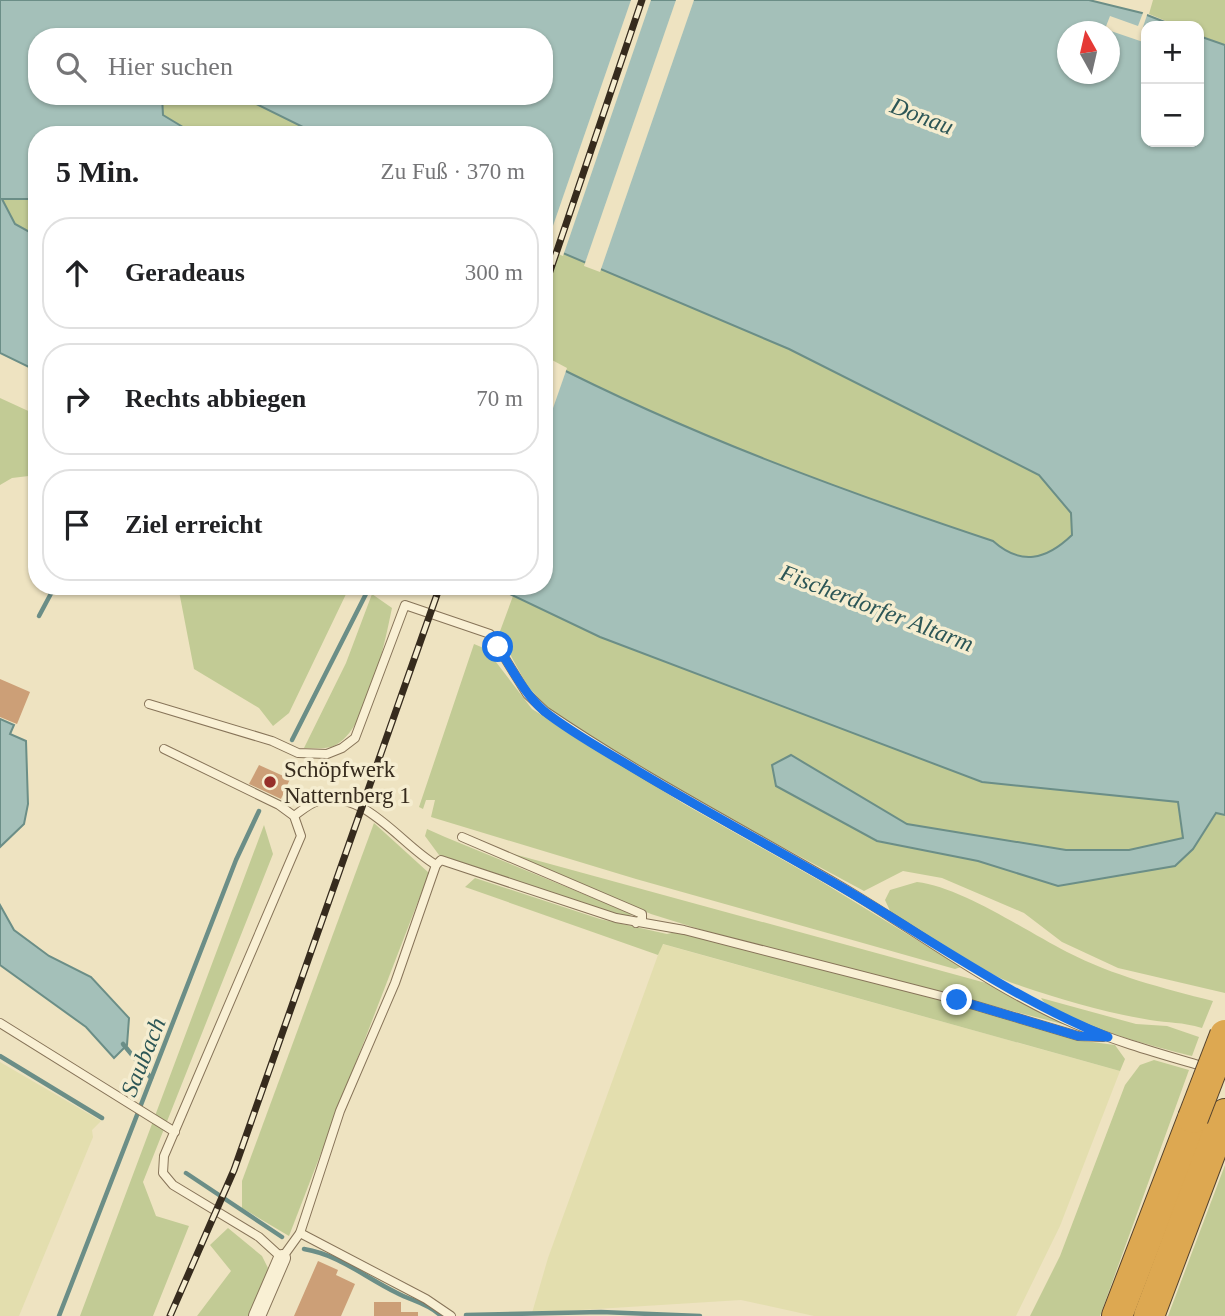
<!DOCTYPE html>
<html lang="de">
<meta charset="utf-8">
<style>
body{margin:0;font-family:Georgia,serif;background:#f6f6f6;color:#202124}
.controls{position:absolute;right:21px;top:21px;display:grid;overflow:hidden;border-radius:14px;box-shadow:0 2px 5px #0004}
.controls button{width:63px;height:63px;display:grid;place-items:center;padding:0;border:0;border-bottom:2px solid #e0e0e0;background:#fff;color:#202124;font:35px sans-serif}
.compass{position:absolute;left:1057px;top:21px;width:63px;height:63px;border-radius:50%;background:#fff;box-shadow:0 2px 5px #0004;rotate:352deg}
.stop{position:absolute;width:21px;height:21px;margin:-16px;border:5px solid #1a73e8;border-radius:50%;background:#fff}
.stop.end{background:#1a73e8;border-color:#fff;box-shadow:0 2px 7px #0008}
.list{margin:0;padding:0;list-style:none}
h2{display:flex;justify-content:space-between;align-items:center;height:91px;margin:0;padding:0 28px;font-size:30px}
h2 small{font-size:23px;font-weight:400;color:#757577}
.list li{display:grid;grid-template-columns:46px 1fr auto;gap:21px;align-items:center;box-sizing:border-box;height:112px;margin:0 14px 14px;padding:0 14px;border:2px solid #e0e0e0;border-radius:28px}
.list b{display:block;font-size:26px;white-space:nowrap}
.list em{font-size:23px;font-style:normal;color:#757577}
.icon{flex:none;width:38px;height:38px;fill:none;stroke:currentColor;stroke-width:2;stroke-linecap:round;stroke-linejoin:round}
.map{position:relative;flex:none;width:1225px;height:1316px;overflow:hidden}
.search{position:absolute;background:#fff;box-shadow:0 2px 5px #0004;left:28px;top:28px;width:525px;height:77px;display:flex;align-items:center;gap:18px;box-sizing:border-box;padding:0 24px;border-radius:28px;color:#757577;font-size:26px}
.panel{position:absolute;background:#fff;box-shadow:0 2px 5px #0004;left:28px;top:126px;width:525px;height:469px;border-radius:28px}
.map>svg:first-child{display:block}
.farmland{fill:#e3deae}
.green{fill:#c2cb95}
.water{fill:#a4c0b9;stroke:#6b8e87;stroke-width:2;fill-rule:evenodd}
.pier{fill:#eee3c1}
.lines{fill:none;stroke-linecap:round;stroke-linejoin:round}
.stream{stroke:#6b8e87;stroke-width:4.5}
.building{fill:#cc9f77}
.lane-casing{stroke:#877459;stroke-width:10}
.street-casing{stroke:#877459;stroke-width:18}
.highway-casing{stroke:#54422d;stroke-width:32}
.lane{stroke:#f9f0d4;stroke-width:8}
.street{stroke:#f9f0d4;stroke-width:16}
.highway{stroke:#dda851;stroke-width:30}
.rail-casing{stroke:#362b1d;stroke-width:7}
.rail{stroke:#f5edd0;stroke-width:4.5;stroke-dasharray:13;stroke-linecap:butt}
.highway-bridge-casing{stroke:#54422d;stroke-width:32;stroke-linecap:butt}
.highway-bridge{stroke:#dda851;stroke-width:30}
.route{stroke:#1a73e8;stroke-width:9}
.poi-dot{fill:#962f29;stroke:#f5edd0;stroke-width:2.5}
.labels{text-anchor:middle;dominant-baseline:central;stroke-width:7;stroke-linejoin:round;paint-order:stroke}
.poi-label{font-size:23px;fill:#362b1d;stroke:#f5edd0;text-anchor:start}
.water-label{font-size:24px;font-style:italic;fill:#2c5656;stroke:#f5edd0}
</style>
<div class="map">
<svg width="1225" height="1316" viewBox="0 0 1225 1316">
<rect width="100%" height="100%" fill="#eee3c1"/>
<g class="farmland">
<path d="M662,944l458,127 -60,155 -44,90h-202l-73,-16 -209,13 16,-55z"/>
<path d="M0,1062l101,59 -9,9 1,7 -74,179h-19z"/>
</g>
<g class="green">
<path d="M1153,0h72v45l-26,-10v-9h-21l-29,-12z"/>
<path d="M162,96h78l79,39h-123l-33,-20z"/>
<path d="M2,198l35,1v37l-22,-12z"/>
<path d="M544,245l245,104 250,126 32,38 1,22c-26,25 -51,31 -79,6 -153,-51 -305,-107 -449,-181z"/>
<path d="M0,398l37,17v60l-25,3 -12,7z"/>
<path d="M178,586h169v6l-58,121 -16,13 -14,-18 -65,-39z"/>
<path d="M372,594l20,14c-7,33 -25,128 -61,139 -8,2 -19,1 -27,1l42,-85z"/>
<path d="M513,596l87,41 382,145 196,20 5,36 -54,12h-63l-159,-26 -116,-69 -19,10 206,96 80,24 135,-36 24,-36 8,2v178l-107,-25 -56,-26 -38,-29 -82,-35 -39,-7 -39,20 -169,-91 -136,-81 -31,-32 -29,-53z"/>
<path d="M474,644l12,5 46,60 152,95 138,78 139,85 -6,2 -319,-90 -205,-62 4,-17h-9l-3,9 -4,-2z"/>
<path d="M374,823l55,50 -140,363 -47,-28v-27z"/>
<path d="M264,825l9,29 -130,328 13,34 33,10 -36,90h-73z"/>
<path d="M427,829l18,8 187,77 -4,3 -88,-26 -101,-36 -14,-19z"/>
<path d="M506,852l480,131 92,45 -363,-94 -64,-20z"/>
<path d="M475,878l125,41 67,15 9,-2 276,70 125,38 38,5 10,14 -5,12 -457,-127 -5,11 -193,-68z"/>
<path d="M917,882c44,5 109,49 150,70 47,24 95,36 146,49l-11,27c-20,-6 -33,-5 -52,-8 -43,-7 -88,-20 -129,-34 -46,-15 -89,-49 -130,-73l-6,-13 5,-10z"/>
<path d="M1041,998l95,26 31,2 32,11 -7,19c-29,-7 -138,-35 -151,-58z"/>
<path d="M1154,1060l35,10 -89,246h-70l30,-60 65,-171 15,-20z"/>
<path d="M1225,1165v151h-57z"/>
<path d="M228,1228l34,28 6,12 -5,19 -15,29h-51l34,-45 -21,-26z"/>
</g>
<g class="water">
<path d="M0,0h1089l53,13 33,13h-29v116h53v-106l26,9v770l-9,-2 -23,36 -18,17 -117,20 -80,-25 -101,-20 -101,-55 -4,-21 19,-10 116,69 159,26h63l54,-12 -5,-36 -196,-20 -382,-145 -107,-51h51v-226c144,74 296,130 449,181 28,25 53,19 79,-6l-1,-22 -32,-38 -250,-126 -245,-104v-110h-225l-79,-39h304v-59h-507v59h125l1,19 33,20h-159v64h-35l13,25 22,12v135l-37,-18zM1068,32h42v42h-42z"/>
<path d="M0,719l14,6 -4,9 16,7 2,63 -4,20 -24,23z"/>
<path d="M0,905l14,25 35,26 42,21 38,41 -2,27 -13,13 -28,-31 -86,-62z"/>
</g>
<g class="pier">
<path d="M631,0h20l-88,256 -18,-7z"/>
<path d="M676,0h18l-94,272 -16,-6z"/>
<path d="M1144,10l4,2 -5,15 3,2v14l-41,-14 5,-13 28,10z"/>
<path d="M552,360l15,8 -23,66v-52z"/>
</g>
<g class="lines">
<g class="stream">
<path d="M39,616l16,-30"/>
<path d="M292,740l78,-154"/>
<path d="M123,1044l28,34"/>
<path d="M0,1056l102,62"/>
<path d="M186,1173l96,64"/>
<path d="M304,1249c36,6 60,28 93,44 15,8 30,10 43,22"/>
<path d="M466,1315l135,-3 99,4"/>
<path d="M59,1316l177,-456 23,-49"/>
</g>
</g>
<g class="building">
<path d="M0,679l30,13 -13,32 -17,-7z"/>
<path d="M259,765l31,14 -9,20 -32,-15z"/>
<path d="M318,1261l20,9 -2,5 19,9 -14,32h-47z"/>
<path d="M374,1302h27v10h17v4h-44z"/>
</g>
<g class="lines">
<defs>
<g id="lane">
<path d="M149,704l123,37 26,12 29,1 15,-6 13,-10 50,-133 85,29 37,60 18,17c94,64 194,116 292,173 77,45 156,105 238,140 42,18 86,30 130,43"/>
<path d="M164,749l115,56 15,11 7,20 -137,320 -1,17 10,12 86,52 23,21 18,-25 40,-122 55,-128 41,-118"/>
<path d="M294,816c7,-5 16,-13 24,-15 46,-13 83,44 118,64l5,-5 175,58 68,12 273,70 121,36 25,1"/>
<path d="M462,837l180,77v5l-6,4"/>
<path d="M0,1023l175,109"/>
<path d="M300,1233l126,66 25,17"/>
</g>
<path id="street" d="M257,1316l25,-58"/>
<g id="highway">
<path d="M1117,1316l76,-198"/>
<path d="M1149,1316l76,-202"/>
</g>
</defs>
<use href="#lane" class="lane-casing"/>
<use href="#street" class="street-casing"/>
<use href="#highway" class="highway-casing"/>
<use href="#lane" class="lane"/>
<use href="#street" class="street"/>
<use href="#highway" class="highway"/>
<defs>
<g id="rail">
<path d="M544,289l98,-289"/>
<path d="M170,1316l64,-146 206,-584"/>
</g>
</defs>
<use href="#rail" class="rail-casing"/>
<use href="#rail" class="rail"/>
<defs>
<path id="highway-bridge" d="M1193,1118l32,-83"/>
</defs>
<use href="#highway-bridge" class="highway-bridge-casing"/>
<use href="#highway-bridge" class="highway-bridge"/>
</g>
<g class="lines">
<path class="route" d="M498,647c14,22 26,46 46,64 29,23 63,41 94,60 65,39 132,75 198,113 90,52 175,114 272,153l-30,-1 -121,-36"/>
</g>
<circle class="poi-dot" cx="270" cy="782" r="7"/>
<g class="labels">
<g class="poi-label">
<text x="284" y="769">Schöpfwerk<tspan x="284" dy="26">Natternberg 1</tspan></text>
</g>
<g class="water-label">
<text transform="translate(922 116) rotate(21)">Donau</text>
<text transform="translate(877 608) rotate(21)">Fischerdorfer Altarm</text>
<text transform="translate(143 1057) rotate(-68)">Saubach</text>
</g>
</g>
</svg>
<div class="controls">
<button>+</button>
<button>−</button>
</div>
<svg class="compass" viewBox="-18 -18 36 36"><path d="M0-13l5 13h-10z" fill="#e53935"/><path d="M0 13l5-13h-10z" fill="#757577"/></svg>
<div class="stop" style="left:498px;top:647px"></div>
<div class="stop end" style="left:957px;top:1000px"></div>
<div class="search"><svg class="icon" aria-label="search" viewBox="0 0 24 24"><circle cx="10" cy="10" r="6"/><path d="M15 15l6 6"/></svg>Hier suchen</div>
<section class="panel">
<h2>5 Min.<small>Zu Fuß · 370 m</small></h2>
<ul class="list">
<li><svg class="icon" aria-label="ahead" viewBox="0 0 24 24"><path d="M12 20V5M6 11l6-6 6 6"/></svg><div><b>Geradeaus</b></div><em>300 m</em></li>
<li><svg class="icon" aria-label="right" viewBox="0 0 24 24"><path d="M7 20v-9h11M14 6l5 5-5 5"/></svg><div><b>Rechts abbiegen</b></div><em>70 m</em></li>
<li><svg class="icon" aria-label="arrive" viewBox="0 0 24 24"><path d="M6 21V4h12l-3 4 3 4H6"/></svg><div><b>Ziel erreicht</b></div></li>
</ul>
</section>
</div>
